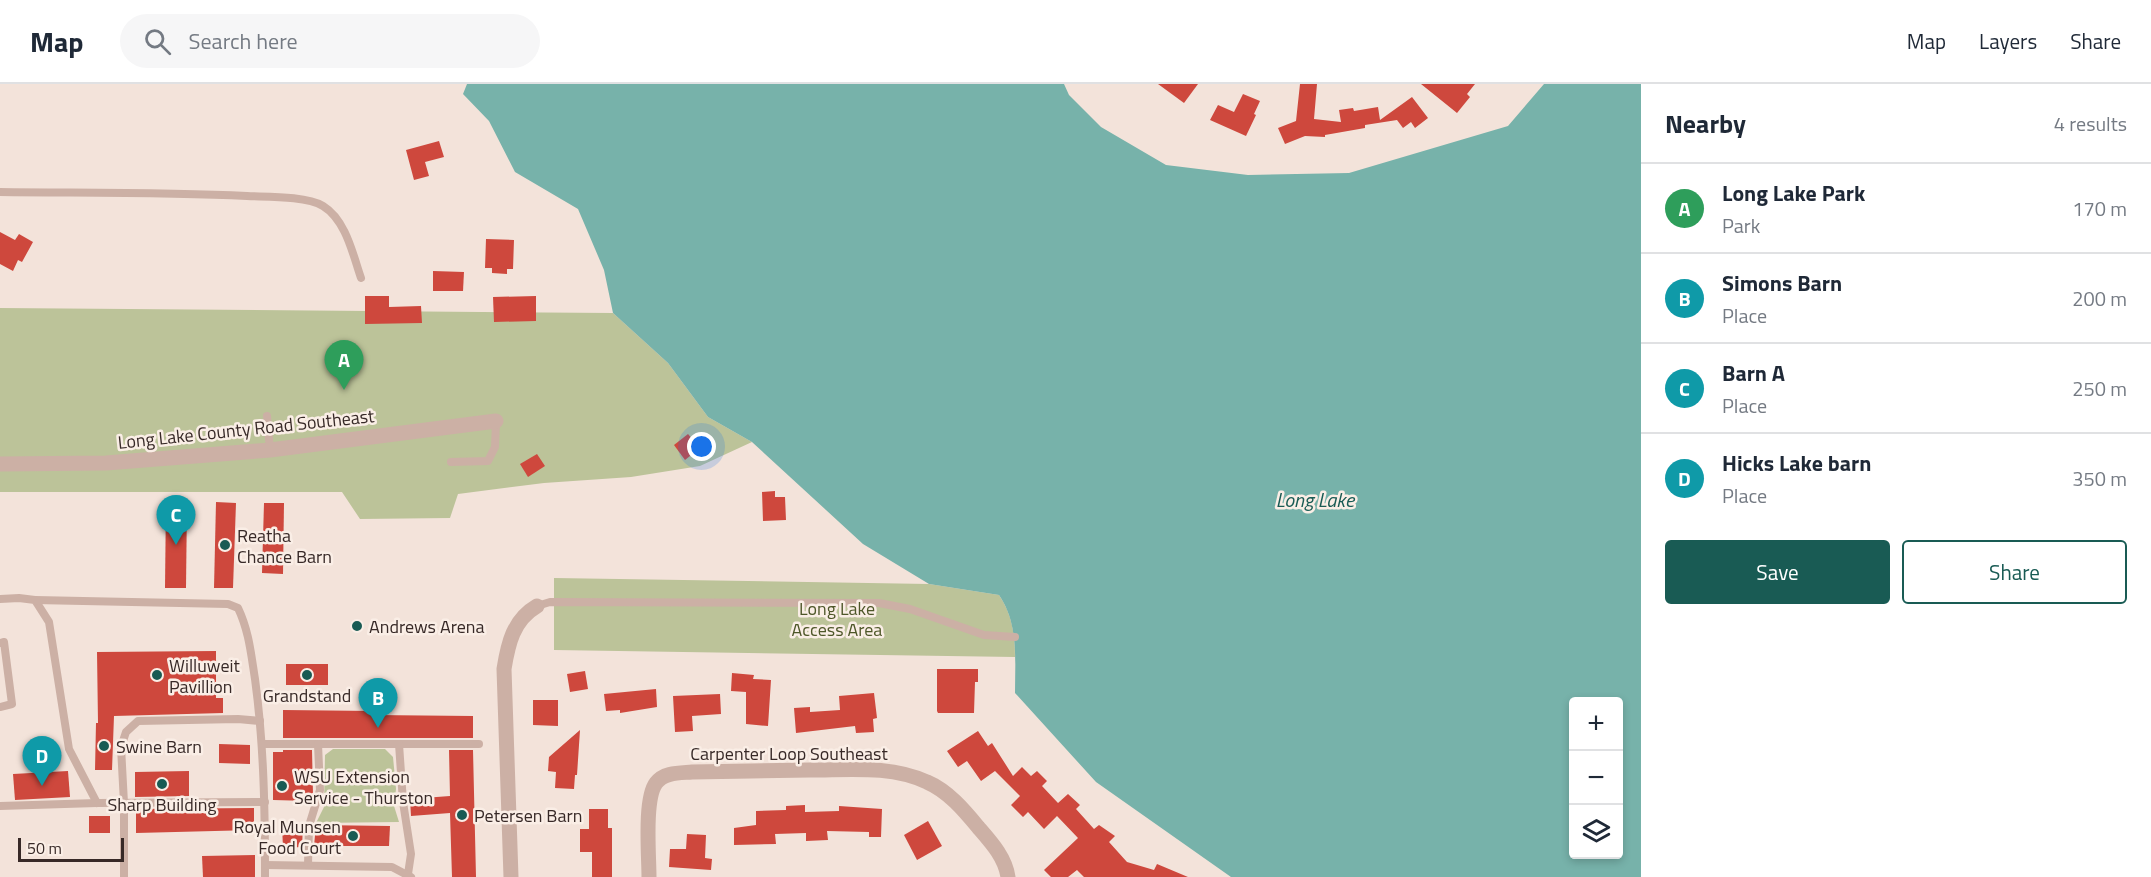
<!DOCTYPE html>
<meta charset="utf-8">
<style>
body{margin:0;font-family:"Titillium Web",sans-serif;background:#f6f6f7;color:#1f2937}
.controls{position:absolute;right:18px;bottom:18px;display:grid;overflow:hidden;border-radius:6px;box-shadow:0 3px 9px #0003}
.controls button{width:54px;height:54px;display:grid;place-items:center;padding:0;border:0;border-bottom:2px solid #e0e1e3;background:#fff;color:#1f2937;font:30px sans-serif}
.scale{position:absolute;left:18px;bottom:15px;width:106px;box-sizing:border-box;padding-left:6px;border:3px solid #372927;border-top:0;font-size:16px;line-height:21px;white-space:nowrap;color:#372927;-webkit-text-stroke:4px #faeee6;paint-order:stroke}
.you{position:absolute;left:702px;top:363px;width:21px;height:21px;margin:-15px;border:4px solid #fff;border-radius:50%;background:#1a73e8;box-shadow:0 0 0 9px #1a73e833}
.badge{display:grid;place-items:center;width:39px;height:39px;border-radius:50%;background:#195b54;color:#fff;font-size:20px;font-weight:700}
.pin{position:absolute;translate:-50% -50px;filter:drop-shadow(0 2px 3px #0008)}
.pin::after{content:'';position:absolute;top:32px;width:21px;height:18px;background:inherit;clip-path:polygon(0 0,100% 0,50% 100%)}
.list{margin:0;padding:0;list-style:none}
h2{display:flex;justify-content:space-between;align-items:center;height:78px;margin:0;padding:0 24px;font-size:26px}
h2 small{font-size:20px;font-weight:400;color:#747a83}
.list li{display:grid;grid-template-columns:39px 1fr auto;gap:18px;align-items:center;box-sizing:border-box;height:90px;padding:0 24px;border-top:2px solid #e0e1e3}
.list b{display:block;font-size:22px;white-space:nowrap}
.list p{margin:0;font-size:20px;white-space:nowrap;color:#747a83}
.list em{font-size:20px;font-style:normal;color:#747a83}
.actions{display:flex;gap:12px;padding:18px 24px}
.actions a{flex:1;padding:14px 0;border:2px solid #195b54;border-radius:6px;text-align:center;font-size:21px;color:#195b54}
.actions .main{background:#195b54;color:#fff}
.icon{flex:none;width:33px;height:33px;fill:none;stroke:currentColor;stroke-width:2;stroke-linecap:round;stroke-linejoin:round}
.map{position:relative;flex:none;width:1641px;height:793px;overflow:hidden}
header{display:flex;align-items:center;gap:36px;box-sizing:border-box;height:84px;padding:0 30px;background:#fff;border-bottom:2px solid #e0e1e3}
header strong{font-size:28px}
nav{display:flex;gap:33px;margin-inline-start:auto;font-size:21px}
.search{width:420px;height:54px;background:#f6f6f7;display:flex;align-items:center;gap:15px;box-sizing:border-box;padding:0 21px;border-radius:33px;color:#747a83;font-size:22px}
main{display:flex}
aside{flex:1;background:#fff}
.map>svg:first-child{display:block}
.green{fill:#bcc399}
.water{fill:#77b2aa;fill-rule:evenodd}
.building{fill:#ce483d}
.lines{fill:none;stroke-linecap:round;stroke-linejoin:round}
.service{stroke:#ccb0a5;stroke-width:8}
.minor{stroke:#ccb0a5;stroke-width:15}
.poi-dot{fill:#195b54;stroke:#faeee6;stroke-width:2}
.labels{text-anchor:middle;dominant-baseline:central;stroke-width:5;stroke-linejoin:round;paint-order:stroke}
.street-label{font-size:18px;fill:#372927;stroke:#faeee6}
.poi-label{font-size:18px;fill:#372927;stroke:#faeee6;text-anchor:start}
.park-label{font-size:18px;fill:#4e5729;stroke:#faeee6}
.water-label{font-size:20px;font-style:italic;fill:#195b54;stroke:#faeee6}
</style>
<header>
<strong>Map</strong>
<div class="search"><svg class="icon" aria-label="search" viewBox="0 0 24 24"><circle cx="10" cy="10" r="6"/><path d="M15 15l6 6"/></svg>Search here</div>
<nav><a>Map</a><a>Layers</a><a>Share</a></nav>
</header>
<main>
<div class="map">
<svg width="1641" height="793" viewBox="0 0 1641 793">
<rect width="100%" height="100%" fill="#f3e3da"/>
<g class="green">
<path d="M0,224l613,5 55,50 40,54 44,25 -52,24 -69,11 -87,6 -86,11 -8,24 -90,1 -18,-27h-342z"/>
<path d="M554,494l375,6 70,11c13,19 16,40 16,62l-461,-7z"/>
<path d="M333,665h52l8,8 3,32 -2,17 5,16 -83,1 8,-16 1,-52z"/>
</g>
<path class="water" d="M467,0h597l5,11 32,32 65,38 82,10 101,-2 159,-47 36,-42h97v793h-410l-135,-95 -81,-89c0,-33 4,-69 -16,-98l-70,-11 -66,-40 -111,-102 -44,-25 -40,-54 -55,-50 -9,-43 -26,-61 -63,-37 -26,-51 -26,-27zM1574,618h44v152h-44z"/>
<g class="building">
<path d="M1158,0h40l-14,19z"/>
<path d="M1300,0h17l-3,35 27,3 -2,-12 14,-2 1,3 24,-4 2,13 32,-23 16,21 -13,10 -4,-6 -8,6 -6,-8 -32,5v3l-40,7v2l-20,-1 -20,8 -7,-16 18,-7z"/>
<path d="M1421,0h54l-8,10 3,3 -13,16z"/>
<path d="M1243,10l17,7 -6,13 2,1 -10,21 -36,-16 8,-15 16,7z"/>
<path d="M439,57l5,16 -19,5 4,14 -15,4 -8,-30z"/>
<path d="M0,148l15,8 4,-6 14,8 -11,20 -4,-2 -5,11 -13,-7z"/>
<path d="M486,155l28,1 -1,29h-6v5l-15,-1v-5h-7z"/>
<path d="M433,187l31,1 -1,19h-30z"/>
<path d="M365,212h24v11l32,-1 1,17 -57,1z"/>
<path d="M536,212v25l-42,1 -1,-25z"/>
<path d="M688,350l12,14 -15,12 -11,-15z"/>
<path d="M537,370l8,12 -17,11 -8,-13z"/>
<path d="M775,407v6h10l1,23 -23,1 -1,-29z"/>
<path d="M166,417l21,1 -1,86h-21z"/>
<path d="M216,418l20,1 -3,85h-19z"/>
<path d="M264,419h20l-1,71 -21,-1z"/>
<path d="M216,567v47h7v15l-109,3 -2,54h-17l1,-47h2l-1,-71z"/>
<rect x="286" y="580" width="42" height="21"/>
<path d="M937,585h41v13h-3l-1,31h-36l-1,-2z"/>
<path d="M585,587l3,18 -18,3 -3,-18z"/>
<path d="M732,589l22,2 -1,4 18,1 -3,46 -22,-2v-32l-15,-1z"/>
<path d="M656,605l1,18 -37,6v-3l-14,1 -2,-17z"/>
<path d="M874,609l3,25 -4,1 1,13 -18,1 -1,-7 -59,7 -2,-25 16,-1v5l30,-2 -1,-14z"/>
<path d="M720,610l1,20 -29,2 1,15 -18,1 -2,-36z"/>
<path d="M533,616h25v26l-25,-1z"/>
<path d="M283,626l90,1v4l100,1v22h-190z"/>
<path d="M580,646l-3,45h-2l-1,14 -19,-1 1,-16 -8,-1 1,-14z"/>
<path d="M978,647l10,15 4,-3 21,33 9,-9 9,9 6,-5 10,10 -5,5 16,17 10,-9 12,11 -4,4 18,20 5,-4 16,11 -6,6 18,20 27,8 3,-6 31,13h-104l-7,-7 -9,7h-17l-7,-7 34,-32 -21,-22 -13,13 -16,-17 -5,5 -12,-12 9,-9 -25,-25 -14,10 -14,-20 -9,6 -11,-16z"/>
<path d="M219,660l31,1v19l-31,-1z"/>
<path d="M283,666h29l1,44 -3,7 -37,-1v-48h10z"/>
<path d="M449,666h24l3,127h-24l-2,-64 -39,3 -1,-17 40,-3z"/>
<path d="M68,687l2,26 -55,3 -2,-26z"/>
<path d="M189,687v25l-54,1v-25z"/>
<path d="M805,721v7l34,-1v-5l43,3 -1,28h-12v-5l-42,-1 1,9 -22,1v-8l-31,1 1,10 -42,1v-17l22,-3v-14l30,-1v-4z"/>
<path d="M254,724v22l-118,3v-24z"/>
<path d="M589,725h19v19h4v49h-20v-25h-12v-23h9z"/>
<rect x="89" y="732" width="21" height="17"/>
<path d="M928,737l14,25 -25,14 -13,-25z"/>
<path d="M282,741h21l-1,22 -19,1z"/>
<path d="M316,741l74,1 -1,20h-75z"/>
<path d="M687,750l19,1 -1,23 7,1 -1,11 -42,-3 1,-18h16z"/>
<path d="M255,771v22h-52l-1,-21z"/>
</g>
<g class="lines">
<g class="service">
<path d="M0,108c82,1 165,0 247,4 20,1 59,0 76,10 23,14 30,49 38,72"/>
<path d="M267,332l3,34"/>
<path d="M451,378l37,-1 7,-14 1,-26"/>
<path d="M0,515l19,-1 16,2 14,22 20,127 28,54"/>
<path d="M35,516l193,4 10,4c11,23 13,46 17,71 9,66 10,132 10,198"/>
<path d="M537,522l13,-4 329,1 31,6 74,26 31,2"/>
<path d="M0,559l4,-1 8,62 -12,3"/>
<path d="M262,660h217"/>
<path d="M399,660l4,58 8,52 -3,20"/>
<path d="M0,722l97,-3 168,-1"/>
<path d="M265,781l127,2 19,10"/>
<path d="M308,781l1,-39 11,-36 -2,-46"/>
<path d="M124,793v-74l-3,-56 5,-15 12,-11 100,-2 22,2"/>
</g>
<g class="minor">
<path d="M0,380l106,-1 164,-13 226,-29"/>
<path d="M511,793l-7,-208c4,-25 9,-49 33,-63"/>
<path d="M649,793c0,-21 -5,-78 7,-94 8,-11 24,-10 36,-11 39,-1 79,-1 118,-2 39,0 81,-5 117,12 21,9 37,28 51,45 13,15 27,30 30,50"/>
</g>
</g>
<g class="poi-dot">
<circle cx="225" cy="461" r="6"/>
<circle cx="357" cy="542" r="6"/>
<circle cx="157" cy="591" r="6"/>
<circle cx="307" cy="591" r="6"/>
<circle cx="104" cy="662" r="6"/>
<circle cx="162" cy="700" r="6"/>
<circle cx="282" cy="702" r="6"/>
<circle cx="462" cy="731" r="6"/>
<circle cx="353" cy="752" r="6"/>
</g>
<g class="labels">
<g class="street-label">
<text transform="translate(246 345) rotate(-6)">Long Lake County Road Southeast</text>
<text x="789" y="669">Carpenter Loop Southeast</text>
</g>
<g class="poi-label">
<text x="237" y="451">Reatha<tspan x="237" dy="21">Chance Barn</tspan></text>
<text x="369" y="542">Andrews Arena</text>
<text x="169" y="581">Willuweit<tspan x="169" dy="21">Pavillion</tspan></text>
<text x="307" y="611" text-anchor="middle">Grandstand</text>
<text x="116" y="662">Swine Barn</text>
<text x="294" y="692">WSU Extension<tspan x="294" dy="21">Service - Thurston</tspan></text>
<text x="162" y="720" text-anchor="middle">Sharp Building</text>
<text x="474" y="731">Petersen Barn</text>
<text x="341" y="742" text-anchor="end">Royal Munsen<tspan x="341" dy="21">Food Court</tspan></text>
</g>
<g class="park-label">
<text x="837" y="524">Long Lake<tspan x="837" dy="21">Access Area</tspan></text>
</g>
<g class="water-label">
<text x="1315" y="415">Long Lake</text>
</g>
</g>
</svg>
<div class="controls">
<button>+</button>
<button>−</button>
<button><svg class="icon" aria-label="layers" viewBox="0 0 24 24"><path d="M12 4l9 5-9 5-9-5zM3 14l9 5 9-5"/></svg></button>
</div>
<div class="scale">50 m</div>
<div class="you"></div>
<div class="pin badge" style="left:344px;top:306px;background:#2e9e5b">A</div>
<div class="pin badge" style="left:378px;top:644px;background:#0f9aa8">B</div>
<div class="pin badge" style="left:176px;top:461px;background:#0f9aa8">C</div>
<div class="pin badge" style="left:42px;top:702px;background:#0f9aa8">D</div>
</div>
<aside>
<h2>Nearby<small>4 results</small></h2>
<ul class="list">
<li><span class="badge" style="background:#2e9e5b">A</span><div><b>Long Lake Park</b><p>Park</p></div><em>170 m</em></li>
<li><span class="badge" style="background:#0f9aa8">B</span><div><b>Simons Barn</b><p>Place</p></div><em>200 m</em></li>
<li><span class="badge" style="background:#0f9aa8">C</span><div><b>Barn A</b><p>Place</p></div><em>250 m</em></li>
<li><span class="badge" style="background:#0f9aa8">D</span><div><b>Hicks Lake barn</b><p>Place</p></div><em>350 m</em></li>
</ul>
<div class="actions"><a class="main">Save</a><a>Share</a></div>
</aside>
</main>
